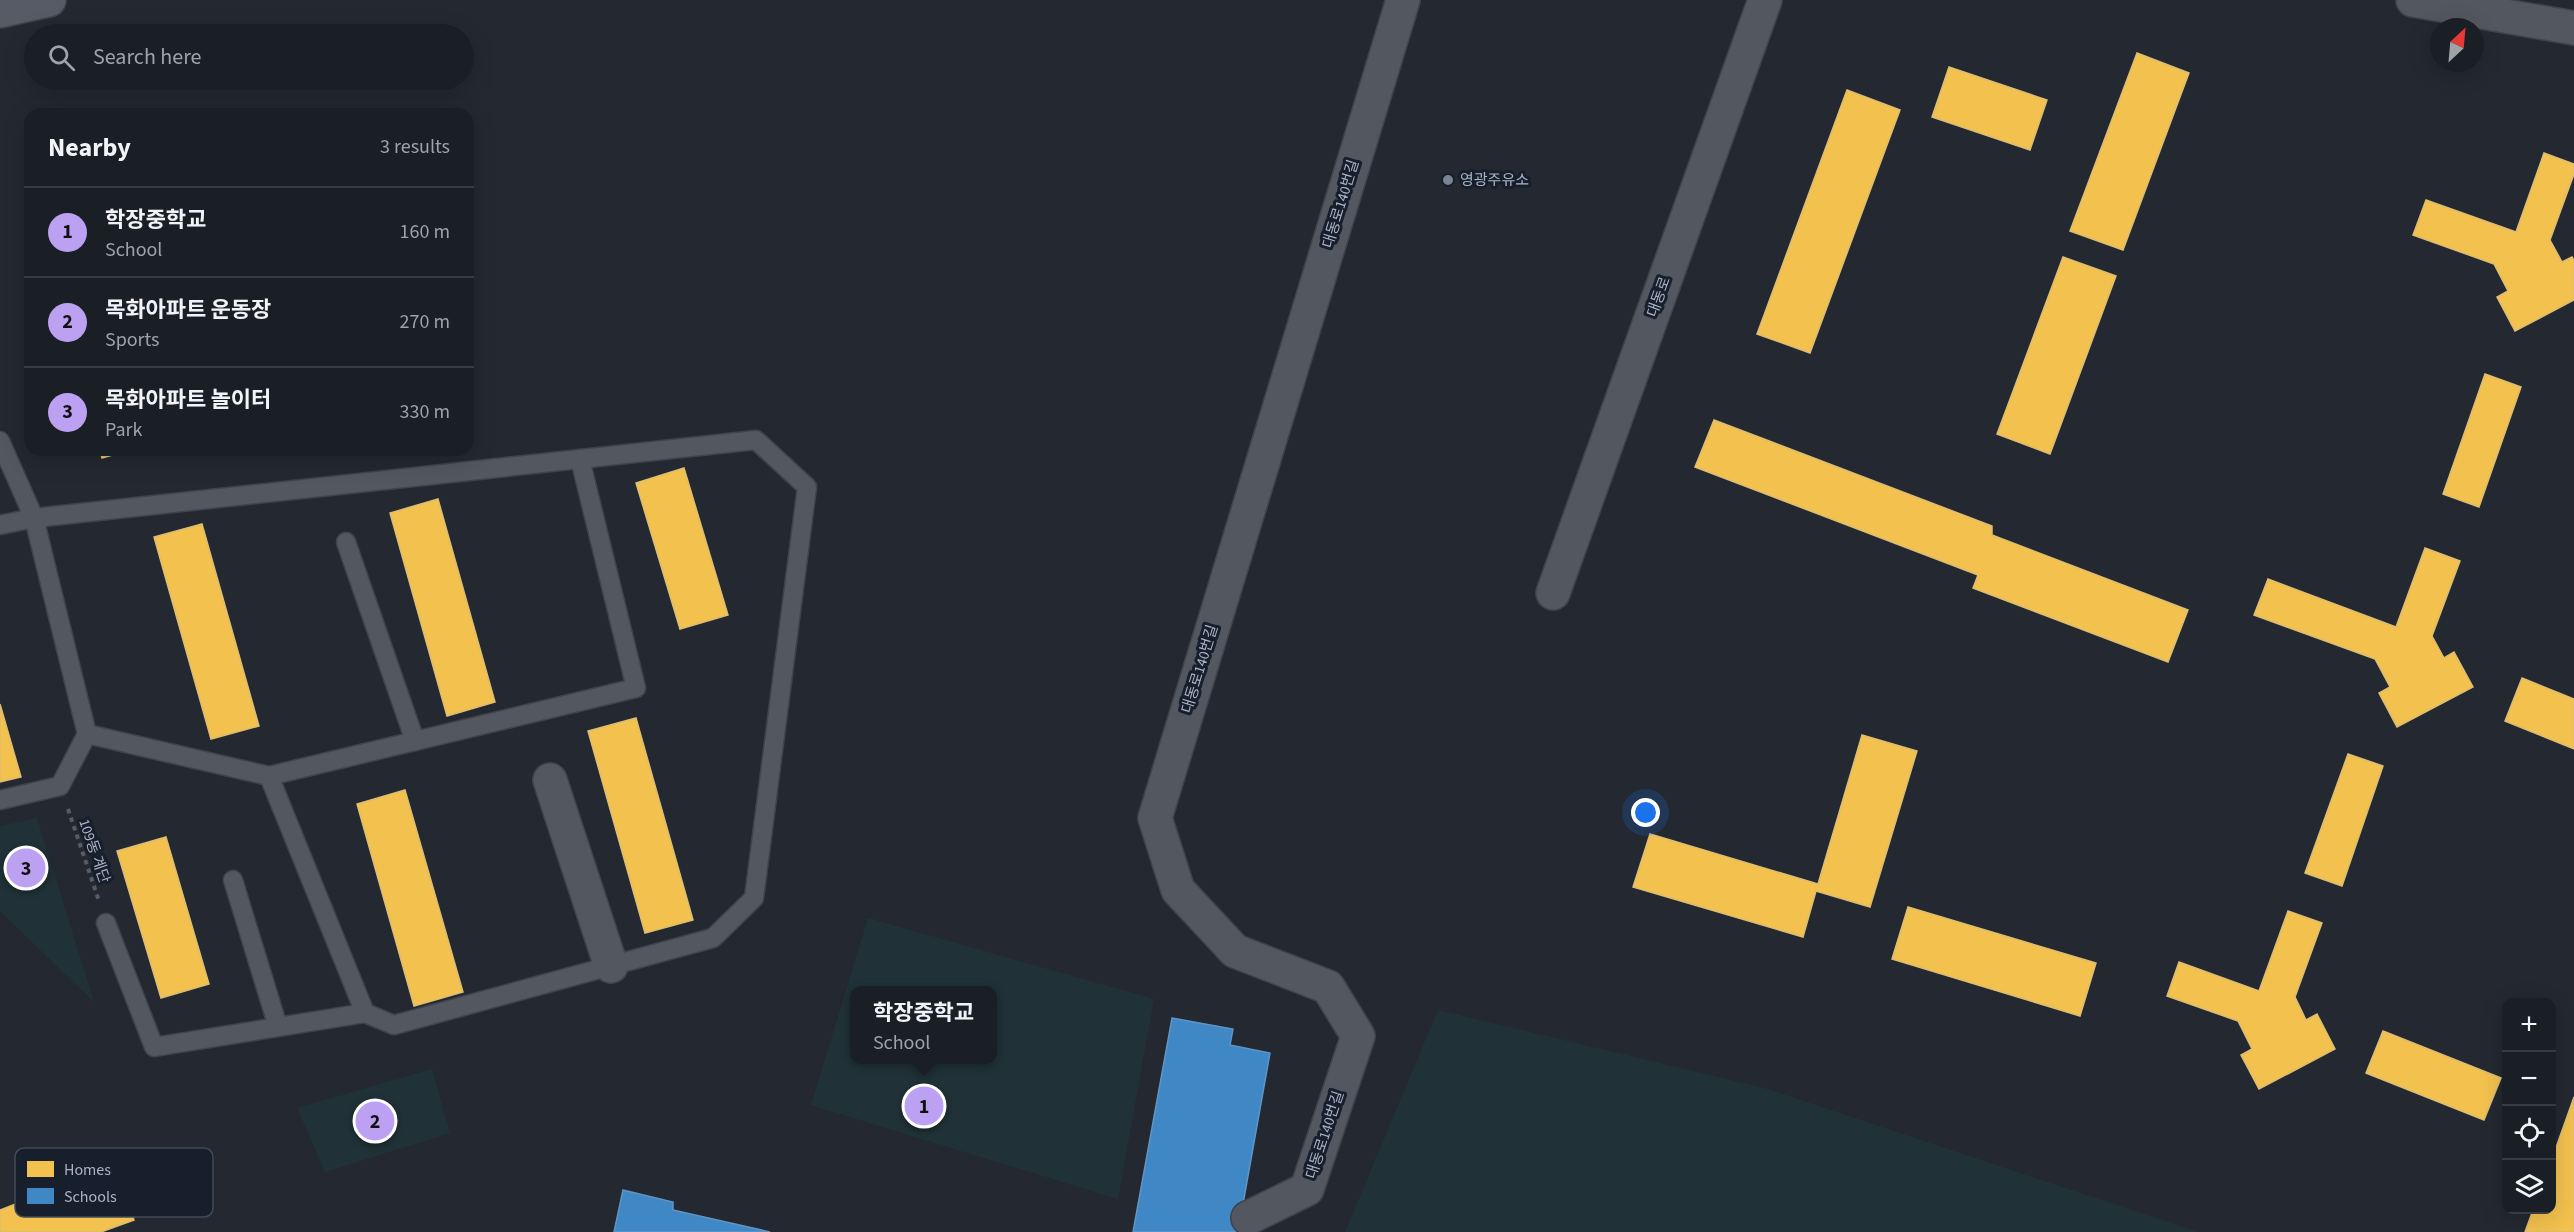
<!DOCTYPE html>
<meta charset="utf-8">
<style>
body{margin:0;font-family:"Source Sans 3","Noto Sans KR",sans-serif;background:#23272d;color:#f1f3f6}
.controls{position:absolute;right:18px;bottom:18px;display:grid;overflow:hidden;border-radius:12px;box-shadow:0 6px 24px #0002}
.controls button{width:54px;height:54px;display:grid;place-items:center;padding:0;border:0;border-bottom:2px solid #383c42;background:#1a1e25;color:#f1f3f6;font:30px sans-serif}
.compass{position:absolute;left:2430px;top:18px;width:54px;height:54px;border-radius:50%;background:#1a1e25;box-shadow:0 6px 24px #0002;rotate:26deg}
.you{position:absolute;left:1646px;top:813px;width:21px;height:21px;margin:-15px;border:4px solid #fff;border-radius:50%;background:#1a73e8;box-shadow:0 0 0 9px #1a73e833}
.badge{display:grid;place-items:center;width:39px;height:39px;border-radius:50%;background:#bca0f2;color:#111;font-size:20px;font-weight:700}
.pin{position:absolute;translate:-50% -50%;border:3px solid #fff;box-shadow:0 2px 6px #0006}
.popup{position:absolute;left:850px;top:986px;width:147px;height:78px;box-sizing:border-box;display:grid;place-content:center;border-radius:12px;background:#1a1e25;filter:drop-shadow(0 2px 4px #0005);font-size:20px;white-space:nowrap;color:#9fa2a7}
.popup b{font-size:22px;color:#f1f3f6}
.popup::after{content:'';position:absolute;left:50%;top:100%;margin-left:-12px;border:12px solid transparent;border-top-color:#1a1e25}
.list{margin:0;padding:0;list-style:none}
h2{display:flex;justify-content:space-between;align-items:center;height:78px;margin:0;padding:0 24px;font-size:26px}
h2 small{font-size:20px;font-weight:400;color:#9fa2a7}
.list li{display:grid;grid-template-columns:39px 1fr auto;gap:18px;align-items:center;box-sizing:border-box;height:90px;padding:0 24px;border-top:2px solid #383c42}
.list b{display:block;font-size:22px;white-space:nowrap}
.list p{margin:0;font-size:20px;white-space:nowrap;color:#9fa2a7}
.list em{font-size:20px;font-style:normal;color:#9fa2a7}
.icon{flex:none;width:33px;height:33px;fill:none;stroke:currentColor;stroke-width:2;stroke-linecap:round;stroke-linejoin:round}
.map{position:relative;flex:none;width:2574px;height:1232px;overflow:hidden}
.search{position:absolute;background:#1a1e25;box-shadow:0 6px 24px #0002;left:24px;top:24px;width:450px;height:66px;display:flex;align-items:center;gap:15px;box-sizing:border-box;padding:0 21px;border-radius:33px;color:#9fa2a7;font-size:22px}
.panel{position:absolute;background:#1a1e25;box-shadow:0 6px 24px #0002;left:24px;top:108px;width:450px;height:348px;border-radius:18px}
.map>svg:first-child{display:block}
.green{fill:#203237;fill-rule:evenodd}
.homes{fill:#f2c14e;stroke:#dcbd72;stroke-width:1.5}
.schools{fill:#3f88c5;stroke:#5f95c5;stroke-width:1.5}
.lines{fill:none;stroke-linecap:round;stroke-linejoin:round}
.service-casing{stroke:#3f434a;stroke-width:21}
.minor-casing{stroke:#3f434a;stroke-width:36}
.tertiary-casing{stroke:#3f434a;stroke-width:36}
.secondary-casing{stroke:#3f434a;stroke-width:36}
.path{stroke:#565b64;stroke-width:4;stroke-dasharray:4.5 4.5;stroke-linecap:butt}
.service{stroke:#525760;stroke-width:18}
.minor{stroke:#525760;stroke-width:33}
.tertiary{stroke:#525760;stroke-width:33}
.secondary{stroke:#565b65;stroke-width:33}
.poi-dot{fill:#7b8291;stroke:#171e2c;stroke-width:2}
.labels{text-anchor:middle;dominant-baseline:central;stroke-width:6;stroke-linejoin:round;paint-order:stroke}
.poi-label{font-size:15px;fill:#aab3c5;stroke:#171e2c;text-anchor:start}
.street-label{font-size:15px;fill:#aab3c5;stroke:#171e2c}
.key{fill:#171e2c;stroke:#434b5a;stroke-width:1.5}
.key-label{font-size:16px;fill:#aab3c5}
</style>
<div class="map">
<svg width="2574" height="1232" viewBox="0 0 2574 1232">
<rect width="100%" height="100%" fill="#232831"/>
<g class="green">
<path d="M37,818l57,184 -94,-91v-85z"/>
<path d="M868,918l286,81 -36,200 -307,-94zM855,990h138v70h-138z"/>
<path d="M1438,1010l330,79 430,143h-853z"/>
<path d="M432,1069l18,64 -125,39 -28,-64z"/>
</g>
<g class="homes">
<path d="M2137,53l52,20 -66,177 -53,-19z"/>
<path d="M1949,67l98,33 -17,50 -98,-33z"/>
<path d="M1847,90l53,20 -90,243 -53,-19z"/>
<path d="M2544,153l30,11v10l-24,66 12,22 10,-5 2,3v40l-59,31 -18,-34 11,-6 -14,-27 -81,-29 13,-35 90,32z"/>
<path d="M2063,257l53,19 -66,178 -53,-20z"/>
<path d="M2485,374l36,13 -42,120 -36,-13z"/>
<path d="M1714,420l278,106v9l196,75 -20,52 -195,-74 5,-13 -283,-108z"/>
<path d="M100,450h30l-28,8z"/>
<path d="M684,468l44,147 -48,14 -44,-146z"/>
<path d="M438,499l57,203 -48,14 -57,-203z"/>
<path d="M202,524l57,202 -48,13 -57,-202z"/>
<path d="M2425,548l35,13 -28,75 12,22 10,-6 19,35 -76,40 -18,-34 11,-6 -15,-28 -121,-44 14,-36 128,48z"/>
<path d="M2522,678l52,21v50l-69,-28z"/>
<path d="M0,704l21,73 -21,5z"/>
<path d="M636,718l57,202 -48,13 -57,-202z"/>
<path d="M1862,735l55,16 -47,156 -54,-16 -13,46 -170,-50 17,-53 168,50z"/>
<path d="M2348,754l35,12 -41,120 -37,-13z"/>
<path d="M405,790l58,202 -49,14 -57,-202z"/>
<path d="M166,837l43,147 -48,14 -44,-147z"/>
<path d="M1908,907l188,56 -16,53 -188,-57z"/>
<path d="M2288,911l34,12 -27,74 11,23 11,-6 18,35 -76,40 -18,-34 11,-6 -14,-28 -71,-25 12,-34 80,29z"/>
<path d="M2383,1031l118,47 -17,42 -118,-47z"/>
<path d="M2574,1097v135h-49l8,-22h19v-51z"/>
<path d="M113,1166l21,54 -33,12h-101v-22z"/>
</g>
<g class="schools">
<path d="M1172,1018l61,11 -3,16 40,8 -32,179h-105z"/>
<path d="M623,1190l50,12v8l97,22h-156z"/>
</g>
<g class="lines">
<defs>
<g id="service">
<path d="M0,441l34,77 53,216 182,42 96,237 29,12 319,-87 41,-40 53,-411 -51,-47 -722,78 -34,7"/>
<path d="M346,542l69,199"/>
<path d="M269,776l367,-88 -56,-229"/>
<path d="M0,800l60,-14 27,-52"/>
<path d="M233,880l45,147"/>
<path d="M106,923l48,124 211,-34"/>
</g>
<g id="minor">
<path d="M1553,593l212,-593"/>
<path d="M550,780l61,186"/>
<path d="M1248,1218l59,-29 51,-153 -30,-49 -93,-36 -57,-61 -23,-72 248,-818"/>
</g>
<path id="tertiary" d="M2413,0l161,28"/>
<path id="secondary" d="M0,11l49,-11"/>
</defs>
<use href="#service" class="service-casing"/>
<use href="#minor" class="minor-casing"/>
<use href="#tertiary" class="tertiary-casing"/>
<use href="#secondary" class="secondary-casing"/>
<path class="path" d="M68,809l31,92"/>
<use href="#service" class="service"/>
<use href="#minor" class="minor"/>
<use href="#tertiary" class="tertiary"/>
<use href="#secondary" class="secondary"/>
</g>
<circle class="poi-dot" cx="1448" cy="180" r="6"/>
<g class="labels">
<g class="poi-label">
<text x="1460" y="180">영광주유소</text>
</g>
<g class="street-label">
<text transform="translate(1341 204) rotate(-73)">대동로140번길</text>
<text transform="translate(1659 297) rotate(-70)">대동로</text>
<text transform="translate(1200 669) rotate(-73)">대동로140번길</text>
<text transform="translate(94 851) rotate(71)">109동 계단</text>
<text transform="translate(1325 1135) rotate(-72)">대동로140번길</text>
</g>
</g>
<rect x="15" y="1148" width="198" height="69" rx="9" class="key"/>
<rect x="27" y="1161" width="27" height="16" fill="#f2c14e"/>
<rect x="27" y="1188" width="27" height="16" fill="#3f88c5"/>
<g class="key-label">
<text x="64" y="1175">Homes</text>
<text x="64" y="1202">Schools</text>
</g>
</svg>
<div class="controls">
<button>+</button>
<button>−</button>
<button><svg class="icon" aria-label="locate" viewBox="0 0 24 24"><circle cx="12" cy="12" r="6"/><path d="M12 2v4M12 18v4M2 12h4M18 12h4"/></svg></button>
<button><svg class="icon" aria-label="layers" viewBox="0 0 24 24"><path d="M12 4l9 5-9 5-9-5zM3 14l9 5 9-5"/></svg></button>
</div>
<svg class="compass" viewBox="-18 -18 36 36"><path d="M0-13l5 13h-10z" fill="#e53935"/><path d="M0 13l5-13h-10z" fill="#9fa2a7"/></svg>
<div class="you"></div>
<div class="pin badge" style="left:924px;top:1106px">1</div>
<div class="popup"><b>학장중학교</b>School</div>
<div class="pin badge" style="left:375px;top:1121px">2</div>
<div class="pin badge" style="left:26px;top:868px">3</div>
<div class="search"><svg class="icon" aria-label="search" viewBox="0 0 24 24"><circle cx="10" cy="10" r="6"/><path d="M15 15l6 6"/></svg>Search here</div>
<section class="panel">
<h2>Nearby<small>3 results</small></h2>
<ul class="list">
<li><span class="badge">1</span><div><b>학장중학교</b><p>School</p></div><em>160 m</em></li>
<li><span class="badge">2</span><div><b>목화아파트 운동장</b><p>Sports</p></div><em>270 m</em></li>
<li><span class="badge">3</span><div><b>목화아파트 놀이터</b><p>Park</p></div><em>330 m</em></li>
</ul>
</section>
</div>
